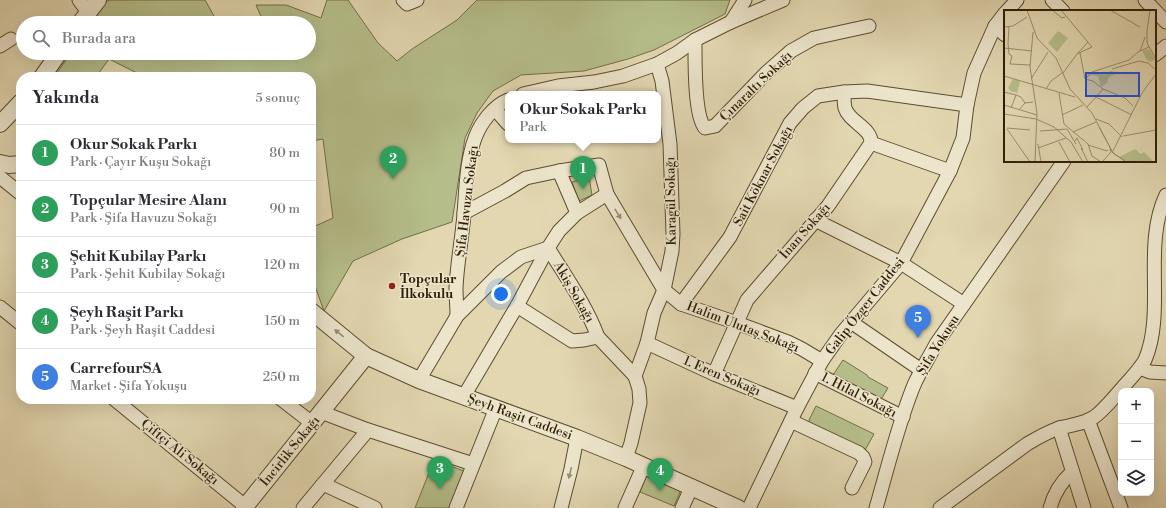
<!DOCTYPE html>
<html lang="tr">
<meta charset="utf-8">
<style>
body{margin:0;font-family:"Libre Bodoni",serif;background:#f7f7f7;color:#2b2b33}
.controls{position:absolute;right:12px;bottom:12px;display:grid;overflow:hidden;border-radius:8px;box-shadow:0 4px 16px #0002}
.controls button{width:36px;height:36px;display:grid;place-items:center;padding:0;border:0;border-bottom:1px solid #e1e1e2;background:#fff;color:#2b2b33;font:20px sans-serif}
.you{position:absolute;left:501px;top:294px;width:14px;height:14px;margin:-10px;border:3px solid #fff;border-radius:50%;background:#1a73e8;box-shadow:0 0 0 6px #1a73e833}
.badge{display:grid;place-items:center;width:26px;height:26px;border-radius:50%;background:#7c3aed;color:#fff;font-size:13px;font-weight:700}
.pin{position:absolute;translate:-50% -33px;filter:drop-shadow(0 1px 2px #0008)}
.pin::after{content:'';position:absolute;top:21px;width:14px;height:12px;background:inherit;clip-path:polygon(0 0,100% 0,50% 100%)}
.popup{position:absolute;left:505px;top:91px;width:156px;height:52px;box-sizing:border-box;display:grid;place-content:center;border-radius:8px;background:#fff;filter:drop-shadow(0 1px 3px #0005);font-size:13px;white-space:nowrap;color:#7c7c81}
.popup b{font-size:15px;color:#2b2b33}
.popup::after{content:'';position:absolute;left:50%;top:100%;margin-left:-8px;border:8px solid transparent;border-top-color:#fff}
.list{margin:0;padding:0;list-style:none}
h2{display:flex;justify-content:space-between;align-items:center;height:52px;margin:0;padding:0 16px;font-size:17px}
h2 small{font-size:13px;font-weight:400;color:#7c7c81}
.list li{display:grid;grid-template-columns:26px 1fr auto;gap:12px;align-items:center;box-sizing:border-box;height:56px;padding:0 16px;border-top:1px solid #e1e1e2}
.list b{display:block;font-size:15px;white-space:nowrap}
.list p{margin:0;font-size:13px;white-space:nowrap;color:#7c7c81}
.list em{font-size:13px;font-style:normal;color:#7c7c81}
.icon{flex:none;width:22px;height:22px;fill:none;stroke:currentColor;stroke-width:2;stroke-linecap:round;stroke-linejoin:round}
.map{position:relative;flex:none;width:1166px;height:508px;overflow:hidden}
.search{position:absolute;background:#fff;box-shadow:0 4px 16px #0002;left:16px;top:16px;width:300px;height:44px;display:flex;align-items:center;gap:10px;box-sizing:border-box;padding:0 14px;border-radius:22px;color:#7c7c81;font-size:15px}
.panel{position:absolute;background:#fff;box-shadow:0 4px 16px #0002;left:16px;top:72px;width:300px;height:332px;border-radius:16px}
.map>svg:first-child{display:block}
.green{fill:#b5be8a;stroke:#726e47}
.lines{fill:none;stroke-linecap:round;stroke-linejoin:round}
.minor-casing{stroke:#5c4c2f;stroke-width:15}
.tertiary-casing{stroke:#5c4c2f;stroke-width:18}
.minor{stroke:#ece5cc;stroke-width:13}
.tertiary{stroke:#ece5cc;stroke-width:16}
.oneway{fill:#978b72}
.poi-dot{fill:#8f2418;stroke:#ece5cc;stroke-width:1.5}
.labels{text-anchor:middle;dominant-baseline:central;stroke-width:3;stroke-linejoin:round;paint-order:stroke}
.street-label{font-size:13px;fill:#2f1e04;stroke:#ece5cc}
.poi-label{font-size:13px;font-weight:bold;fill:#2f1e04;stroke:#ece5cc;text-anchor:start}
.inset-road{fill:none;stroke:#9a8d6c;stroke-width:1}
.view{fill:#1d4ed8;fill-opacity:0.15;stroke:#1d4ed8;stroke-width:2}
.inset-edge{fill:none;stroke:#2f1e04;stroke-width:2}
</style>
<div class="map">
<svg width="1166" height="508" viewBox="0 0 1166 508">
<rect width="100%" height="100%" fill="#e2d7b1"/>
<filter id="stains"><feTurbulence type="fractalNoise" baseFrequency=".005" numOctaves="4"/><feColorMatrix values="0 0 0 0 .2 0 0 0 0 .09 0 0 0 0 .02 0 0 0 .5 -.17"/></filter>
<radialGradient id="worn" r=".72"><stop offset=".6" stop-color="#630" stop-opacity="0"/><stop offset="1" stop-color="#630" stop-opacity=".3"/></radialGradient>
<g class="green">
<path d="M110,0h95l13,23h-126l15,-22z"/>
<path d="M327,0h21l30,43 19,18 15,-12 45,-29 20,-20h253l-5,14 -71,36 -26,9 -44,12 -63,4 -28,16 -16,22 -12,25 -13,84 -50,17 -49,22 -29,50 -13,-36v-47l22,-10 -10,-79 -12,2v-64h-166l-36,-18 -13,18h-42l17,-24h238v-30h-45l-8,-18h30l35,13z"/>
<path d="M589,177l3,18 -13,6 -7,-19z"/>
<path d="M843,360l24,15 1,2 20,11 -8,13 -47,-26z"/>
<path d="M816,406l58,28 -10,18 -54,-28 -1,-4z"/>
<path d="M434,460l30,11 -15,37h-34z"/>
<path d="M646,476l35,14 -7,16 -34,-14z"/>
</g>
<g class="lines">
<defs>
<g id="minor">
<path d="M79,0l9,12"/>
<path d="M403,0l4,4 10,-4"/>
<path d="M1052,0l11,11"/>
<path d="M1145,0l21,22"/>
<path d="M1007,11l10,-11"/>
<path d="M731,22l52,-22"/>
<path d="M995,26l10,9"/>
<path d="M695,40c0,18 -1,76 10,88l10,-2 51,-53 25,-22 23,-13 55,-12"/>
<path d="M0,46l11,-7"/>
<path d="M1155,55l11,-9"/>
<path d="M523,94l35,-8 36,-4 29,-6 34,-12 20,-11 18,-13 36,-18 14,-22"/>
<path d="M495,109l13,15"/>
<path d="M871,143l79,28"/>
<path d="M559,171l18,42"/>
<path d="M0,177l21,17"/>
<path d="M464,213l41,-22 21,-13 33,-7 40,-6 8,29 57,96 17,14 56,19 51,19 14,7 20,12"/>
<path d="M815,220l86,43 63,41"/>
<path d="M681,304l49,-67 60,-114 13,-15 15,-12 26,-4 23,-1 100,14"/>
<path d="M517,306l55,35 12,-1 14,-3 37,39"/>
<path d="M0,307l21,17"/>
<path d="M457,316c0,-10 -1,-19 -1,-28 1,-24 6,-49 8,-74 2,-25 2,-51 11,-76 5,-14 18,-32 33,-38"/>
<path d="M851,322l70,48"/>
<path d="M647,343l67,31 83,34"/>
<path d="M1140,368l10,4 16,1"/>
<path d="M815,373l88,44"/>
<path d="M714,374l33,-74 81,-94 43,-63c1,-15 -22,-21 -26,-35 -1,-4 -1,-11 -1,-16"/>
<path d="M419,380l38,-64 44,-44 20,-15 27,-9c18,29 38,57 50,89"/>
<path d="M464,396l53,-90 31,-58 11,-17 18,-18 30,-19"/>
<path d="M114,399l131,107"/>
<path d="M281,399l31,24"/>
<path d="M321,412l47,18 105,34"/>
<path d="M1088,420l33,88"/>
<path d="M791,421l68,32 4,4 2,5 -13,26"/>
<path d="M1059,428l25,80"/>
<path d="M626,458l5,-15 9,-40 -1,-14 -4,-13 12,-33 7,-30 10,-23 8,-39 1,-17 -3,-90 -8,-63 -5,-17"/>
<path d="M323,484l52,24"/>
<path d="M303,508l65,-78"/>
<path d="M456,508l40,-100"/>
<path d="M561,508l10,-39 6,-31"/>
<path d="M625,508l19,-43"/>
<path d="M682,508l10,-22"/>
<path d="M749,508l48,-100 25,-47 19,-27 60,-71 49,-92 13,-33 4,-33 7,-32 21,-47 10,-13"/>
<path d="M876,508c12,-41 22,-84 38,-123 6,-14 15,-27 22,-41l128,-183"/>
<path d="M940,508l87,-64c10,-6 21,-12 32,-16 11,-3 26,-4 35,-11 8,-5 23,-23 30,-31 7,-8 15,-16 21,-26 21,-49 -3,-114 21,-165"/>
<path d="M1050,508c4,-15 11,-26 22,-36"/>
</g>
<g id="tertiary">
<path d="M80,23l18,-23"/>
<path d="M42,77l17,-24"/>
<path d="M0,124l21,-22"/>
<path d="M0,163l9,2 12,-1"/>
<path d="M311,311l55,45 20,9 33,15 158,58 49,20 112,50"/>
<path d="M244,508l122,-152"/>
</g>
</defs>
<use href="#minor" class="minor-casing"/>
<use href="#tertiary" class="tertiary-casing"/>
<use href="#minor" class="minor"/>
<use href="#tertiary" class="tertiary"/>
</g>
<defs><path id="oneway-solid" d="M-6-.8H1V-3.2L6.5 0L1 3.2V.8H-6Z"/></defs>
<g class="oneway">
<use href="#oneway-solid" transform="translate(618 214) rotate(58)"/>
<use href="#oneway-solid" transform="translate(339 333) rotate(-141)"/>
<use href="#oneway-solid" transform="translate(570 473) rotate(104)"/>
</g>
<circle class="poi-dot" cx="392" cy="286" r="4"/>
<g class="labels">
<g class="street-label">
<text transform="translate(756 86) rotate(-44)">Çınaraltı Sokağı</text>
<text transform="translate(763 176) rotate(-62)">Sait Köknar Sokağı</text>
<text transform="translate(467 201) rotate(-83)">Şifa Havuzu Sokağı</text>
<text transform="translate(671 201) rotate(-91)">Karagül Sokağı</text>
<text transform="translate(805 231) rotate(-49)">İnan Sokağı</text>
<text transform="translate(574 292) rotate(60)">Akiş Sokağı</text>
<text transform="translate(865 306) rotate(-52)">Galip Özger Caddesi</text>
<text transform="translate(743 327) rotate(21)">Halim Ulutaş Sokağı</text>
<text transform="translate(938 345) rotate(-58)">Şifa Yokuşu</text>
<text transform="translate(722 376) rotate(23)">1. Eren Sokağı</text>
<text transform="translate(859 395) rotate(27)">1. Hilal Sokağı</text>
<text transform="translate(520 417) rotate(20)">Şeyh Raşit Caddesi</text>
<text transform="translate(290 451) rotate(-51)">İncirlik Sokağı</text>
<text transform="translate(180 452) rotate(39)">Çiftçi Ali Sokağı</text>
</g>
<g class="poi-label">
<text x="400" y="279">Topçular<tspan x="400" dy="15">İlkokulu</tspan></text>
</g>
</g>
<g transform="translate(1004 10)">
<rect width="152" height="152" fill="#e2d7b1"/>
<path d="M54,21l10,7 -11,14 -9,-9zM145,39l6,10 -4,3 -4,-2 -5,-9zM106,61l10,1 -11,5 -2,6 -6,4 -3,-11 -7,-1 -4,3 4,-5 6,1 5,-2 2,3zM9,69l7,2 -3,13 -1,-2h-4l-4,-4zM131,139l6,5 3,-2 8,8 -1,2h-22l-10,-5z" fill="#b5be8a"/>
<path class="inset-road" d="M23,0l10,28 19,20 14,31 22,24 21,40 14,9M48,0l10,8 3,-1M57,0l31,37 -15,7 -14,19M106,0l30,17M0,17l9,-1 14,-9M5,17l-1,16 1,11 3,2 -2,8 20,1M143,21l3,-21M143,21v12l9,16M29,22l-3,35 7,46 -2,49M0,38l28,3M136,41l5,-14M74,43l10,-11M76,43l5,26M108,59l27,-8 9,2 8,7M0,66l71,21M27,69l17,-27M81,69l7,-7 37,-12 9,-8 11,-5M81,69l8,2 10,8 22,9 8,8M42,79l5,-8 11,-8M0,82l12,3M55,83l5,31 24,20 4,12 9,6M12,85l5,2 4,6M92,87l36,18M0,95l33,10M83,97l16,-18M7,98l5,-13M15,100l6,-7 8,-1M0,104l32,5 18,8 17,15 12,20M58,105l21,-10M92,109l13,5 13,13M95,117l14,26 13,9M3,118l23,2M3,119l23,33M36,121l27,-2 9,15M69,122l23,-10M119,126l33,-6M71,131l2,-3 6,12M55,132l11,20M34,134l3,18M84,135l19,6 1,-1M34,138l28,-10M77,138l7,14M109,141l29,-58 14,-19M98,152l9,-10 -1,-3"/>
<path class="view" d="M82,63h53v23h-53z"/>
<rect width="152" height="152" class="inset-edge"/>
</g>
<rect width="100%" height="100%" filter="url(#stains)"/>
<rect width="100%" height="100%" fill="url(#worn)"/>
</svg>
<div class="controls">
<button>+</button>
<button>−</button>
<button><svg class="icon" aria-label="layers" viewBox="0 0 24 24"><path d="M12 4l9 5-9 5-9-5zM3 14l9 5 9-5"/></svg></button>
</div>
<div class="you"></div>
<div class="pin badge" style="left:583px;top:189px;background:#2e9e5b">1</div>
<div class="popup"><b>Okur Sokak Parkı</b>Park</div>
<div class="pin badge" style="left:393px;top:179px;background:#2e9e5b">2</div>
<div class="pin badge" style="left:440px;top:489px;background:#2e9e5b">3</div>
<div class="pin badge" style="left:660px;top:491px;background:#2e9e5b">4</div>
<div class="pin badge" style="left:918px;top:338px;background:#3f7fe0">5</div>
<div class="search"><svg class="icon" aria-label="search" viewBox="0 0 24 24"><circle cx="10" cy="10" r="6"/><path d="M15 15l6 6"/></svg>Burada ara</div>
<section class="panel">
<h2>Yakında<small>5 sonuç</small></h2>
<ul class="list">
<li><span class="badge" style="background:#2e9e5b">1</span><div><b>Okur Sokak Parkı</b><p>Park · Çayır Kuşu Sokağı</p></div><em>80 m</em></li>
<li><span class="badge" style="background:#2e9e5b">2</span><div><b>Topçular Mesire Alanı</b><p>Park · Şifa Havuzu Sokağı</p></div><em>90 m</em></li>
<li><span class="badge" style="background:#2e9e5b">3</span><div><b>Şehit Kubilay Parkı</b><p>Park · Şehit Kubilay Sokağı</p></div><em>120 m</em></li>
<li><span class="badge" style="background:#2e9e5b">4</span><div><b>Şeyh Raşit Parkı</b><p>Park · Şeyh Raşit Caddesi</p></div><em>150 m</em></li>
<li><span class="badge" style="background:#3f7fe0">5</span><div><b>CarrefourSA</b><p>Market · Şifa Yokuşu</p></div><em>250 m</em></li>
</ul>
</section>
</div>
